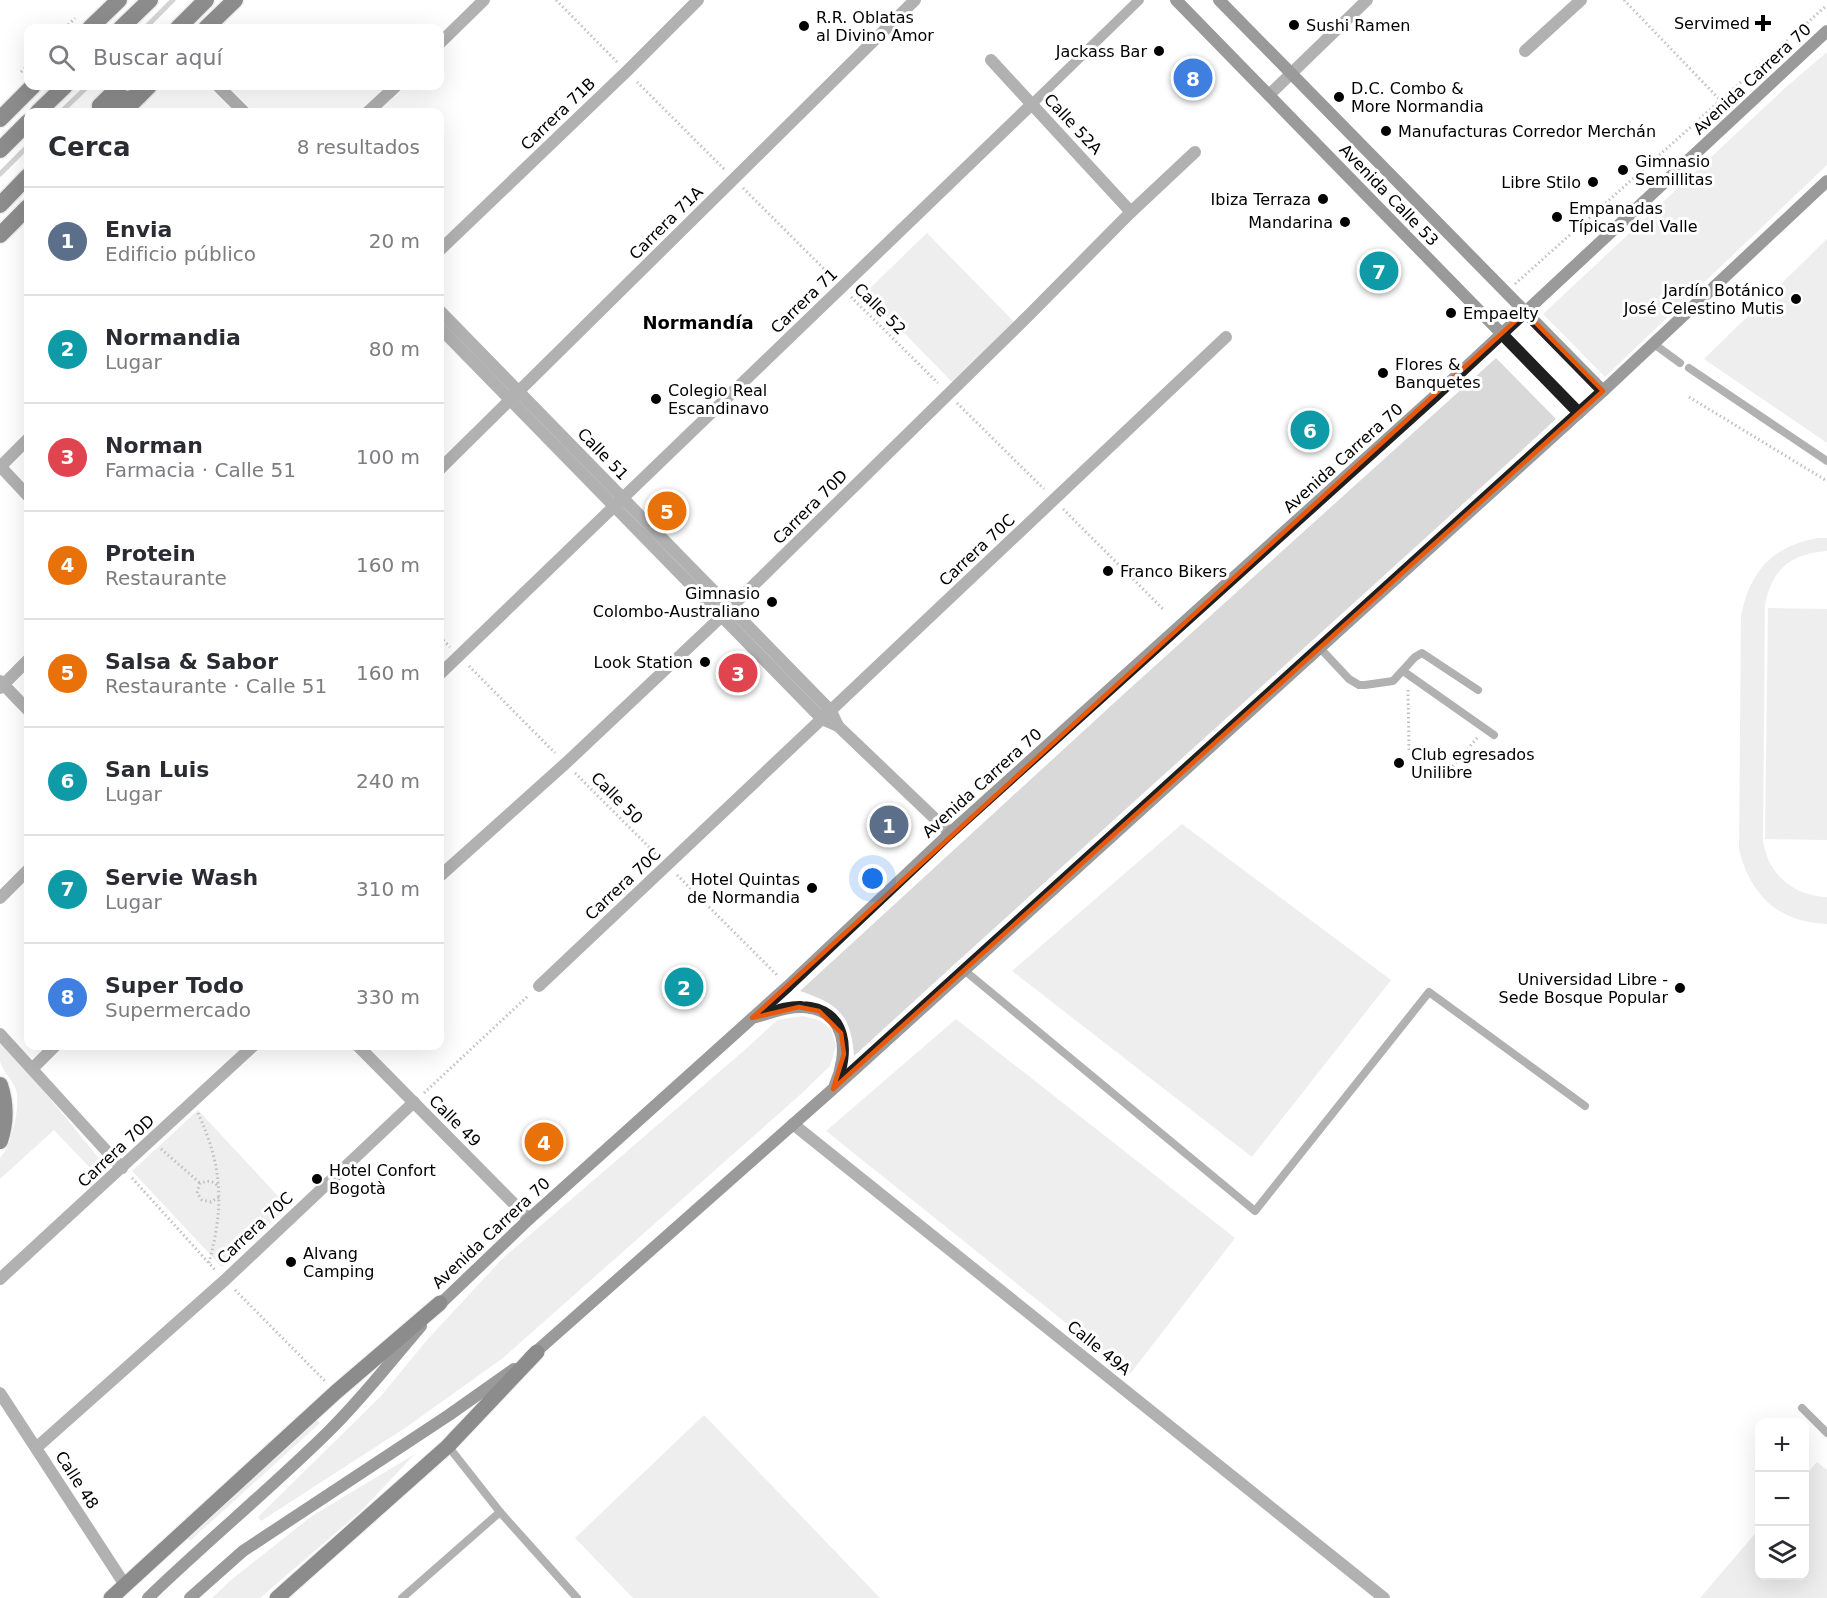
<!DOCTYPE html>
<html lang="es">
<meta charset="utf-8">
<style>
body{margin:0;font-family:"DejaVu Sans",sans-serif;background:#f7f7f7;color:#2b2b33}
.controls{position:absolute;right:18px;bottom:18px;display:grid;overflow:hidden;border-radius:12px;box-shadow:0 6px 24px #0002}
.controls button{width:54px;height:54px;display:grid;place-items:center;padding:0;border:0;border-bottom:2px solid #e1e1e2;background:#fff;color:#2b2b33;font:30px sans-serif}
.you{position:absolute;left:873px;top:879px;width:21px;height:21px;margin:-15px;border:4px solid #fff;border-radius:50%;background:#1a73e8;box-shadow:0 0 0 9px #1a73e833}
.badge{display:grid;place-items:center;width:39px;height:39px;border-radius:50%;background:#0b8043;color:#fff;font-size:20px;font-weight:700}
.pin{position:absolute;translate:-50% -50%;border:3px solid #fff;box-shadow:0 2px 6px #0006}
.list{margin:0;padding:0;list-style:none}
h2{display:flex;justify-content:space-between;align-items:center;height:78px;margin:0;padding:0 24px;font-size:26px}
h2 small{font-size:20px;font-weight:400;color:#7c7c81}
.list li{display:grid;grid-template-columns:39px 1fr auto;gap:18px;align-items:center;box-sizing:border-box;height:108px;padding:0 24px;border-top:2px solid #e1e1e2}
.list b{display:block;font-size:22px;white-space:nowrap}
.list p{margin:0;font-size:20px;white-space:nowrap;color:#7c7c81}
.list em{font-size:20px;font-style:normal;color:#7c7c81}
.icon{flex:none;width:33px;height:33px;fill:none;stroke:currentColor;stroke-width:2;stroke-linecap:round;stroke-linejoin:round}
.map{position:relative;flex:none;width:1827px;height:1598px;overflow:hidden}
.search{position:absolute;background:#fff;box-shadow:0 6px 24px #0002;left:24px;top:24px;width:420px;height:66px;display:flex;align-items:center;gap:15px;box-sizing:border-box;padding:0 21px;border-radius:12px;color:#7c7c81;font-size:22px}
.panel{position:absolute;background:#fff;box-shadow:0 6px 24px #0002;left:24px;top:108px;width:420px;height:942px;border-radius:12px}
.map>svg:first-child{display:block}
.green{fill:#d9d9d9}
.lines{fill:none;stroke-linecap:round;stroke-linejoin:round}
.stream{stroke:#a0a0a0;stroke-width:5}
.primary-casing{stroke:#dbdbdb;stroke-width:17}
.trunk-casing{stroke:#dbdbdb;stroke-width:19}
.path{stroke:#747474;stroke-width:3;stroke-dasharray:1.5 3;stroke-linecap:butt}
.service{stroke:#525252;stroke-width:8}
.pedestrian{stroke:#525252;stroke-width:10}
.minor{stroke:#525252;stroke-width:12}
.tertiary{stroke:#525252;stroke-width:12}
.secondary{stroke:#1f1f1f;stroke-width:12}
.primary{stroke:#000;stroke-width:15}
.trunk{stroke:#000;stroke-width:16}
.marked{fill:none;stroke:#e8590c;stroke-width:4.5;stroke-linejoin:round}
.poi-dot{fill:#000;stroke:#fff;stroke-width:2}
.labels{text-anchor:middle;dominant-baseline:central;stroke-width:6;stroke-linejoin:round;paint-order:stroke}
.poi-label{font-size:16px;fill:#000;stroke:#fff;text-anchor:start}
.street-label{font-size:16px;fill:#000;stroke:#fff}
.neighbourhood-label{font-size:18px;font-weight:bold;fill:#000;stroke:#fff}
</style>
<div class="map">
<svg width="1827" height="1598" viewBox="0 0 1827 1598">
<rect width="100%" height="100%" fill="#fff"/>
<g class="green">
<path d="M1827,52v113l-222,212 -62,-63 242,-226z"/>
<path d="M927,233l90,92 -62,60 -90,-92z"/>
<path d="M1827,239v204l-123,-84z"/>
<path d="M1496,358l60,61c-233,213 -469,424 -702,637 -3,-42 -16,-52 -54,-65l326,-299z"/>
<path d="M1817,538h10v13c-36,3 -54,17 -62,53l-2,237c5,33 30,55 64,56v27c-48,-1 -77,-29 -88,-75l2,-233c9,-45 31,-69 76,-78z"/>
<path d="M1768,608l59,1v231l-62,-1z"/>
<path d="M1182,824l209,156 -139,177 -240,-186z"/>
<path d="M803,1016l16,4 12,9 5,17 -6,20 -29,28 -298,264 -98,70 -144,93 -3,-4 123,-121 46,-56 76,-82 244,-210 30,-28z"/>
<path d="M956,1019l279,219 -105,136 -304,-243z"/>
<path d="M0,1042l26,27 75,92 -8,10 -39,-41 -54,49v-21c11,-10 21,-53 16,-68 -3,-10 -14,-19 -16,-29 0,-6 0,-13 0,-19z"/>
<path d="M198,1110l90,97 -66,60 -90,-96z"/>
<path d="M704,1415l176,183h-247l-58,-60z"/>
<path d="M316,1419l4,4 -130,118 -4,-4z"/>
<path d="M415,1454l-55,58 -100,86h-48l19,-18 81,-64z"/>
<path d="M1817,1462l10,8v128h-127l59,-69 1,47h44l1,-100z"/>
</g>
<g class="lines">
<g class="stream">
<path d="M145,28l28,-28"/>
<path d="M61,112l27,-26"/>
<path d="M0,174l28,-28"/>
</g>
<defs>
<g id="primary">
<path d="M111,1598l225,-206 104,-89"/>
<path d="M277,1598l171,-152 89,-94"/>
</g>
<g id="trunk">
<path d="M90,28l29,-28"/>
<path d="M121,28l29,-28"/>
<path d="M178,28l28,-28"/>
<path d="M206,28l29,-28"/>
<path d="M100,106l39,-10"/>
<path d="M100,106l20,-20"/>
<path d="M38,112l27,-26"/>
<path d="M123,112l26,-26"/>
<path d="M0,119l33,-33"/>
<path d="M0,150l28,-28"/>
<path d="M0,205l28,-29"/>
<path d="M0,235l28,-28"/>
<path d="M0,1085c6,18 6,38 0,56"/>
</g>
</defs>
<use href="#primary" class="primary-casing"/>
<use href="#trunk" class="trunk-casing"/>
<g class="path">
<path d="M556,0l62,63"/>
<path d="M1624,0l97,101"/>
<path d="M65,28l10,-10"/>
<path d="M21,72l7,-7"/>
<path d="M637,82l87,87"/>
<path d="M743,188l89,89"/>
<path d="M1515,284l312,-279"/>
<path d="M851,297l87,86"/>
<path d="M1689,397l138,84"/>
<path d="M957,403l87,86"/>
<path d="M1063,509l100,100"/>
<path d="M440,637l10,10"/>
<path d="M469,666l86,87"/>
<path d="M1408,690l1,60"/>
<path d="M1444,768l8,-1 26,-30"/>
<path d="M575,773l82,82"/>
<path d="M677,875l100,100"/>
<path d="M424,1093l105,-98"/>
<path d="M198,1113c25,55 26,93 11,150"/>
<path d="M161,1149l39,34"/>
<path d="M132,1178l84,93"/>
<path d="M217,1185c-6,-5 -9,-4 -17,-2l-3,10 5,7 9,2 8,-5"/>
<path d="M235,1290l91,92"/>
</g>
<g class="service">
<path d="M1654,344l26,19"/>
<path d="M1689,368l138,93"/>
<path d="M1320,648l29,31 10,6h6l28,-4 22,-24 7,-4 56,37"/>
<path d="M1403,671l91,64"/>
<path d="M964,970l291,241 174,-219 156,114"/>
<path d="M1802,1408l25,25"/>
<path d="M448,1446l52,66 77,86"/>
<path d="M402,1598l98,-86"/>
</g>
<path class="pedestrian" d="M1032,104l107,-104"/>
<g class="minor">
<path d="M440,43l44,-43"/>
<path d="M1525,51l56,-51"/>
<path d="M991,60l140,152"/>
<path d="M1269,95l98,-95"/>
<path d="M368,112l28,-26"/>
<path d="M440,250l187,-179 71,-71"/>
<path d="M0,466l28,30"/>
<path d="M1,466l27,-27"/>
<path d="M440,469l475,-469"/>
<path d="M440,674l592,-570"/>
<path d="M0,681l28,29"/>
<path d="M0,688l28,-28"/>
<path d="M440,876l126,-113 156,-147 307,-301 102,-103 64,-60"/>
<path d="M0,898l28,-28"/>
<path d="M539,986l687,-649"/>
<path d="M0,1034l122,134"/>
<path d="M358,1046l171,173"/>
<path d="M33,1068l22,-22"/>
<path d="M793,1124l591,474"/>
<path d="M0,1279l253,-233"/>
<path d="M0,1393l125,192"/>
<path d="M36,1448l189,-168 189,-178"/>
</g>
<g class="tertiary">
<path d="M218,86l26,26"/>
<path d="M440,311l391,400 7,15"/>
<path d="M440,328l382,391 16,7 112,107"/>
</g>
<g class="secondary">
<path d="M1176,0l403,413"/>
<path d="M1219,0l384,391"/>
<path d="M756,1017c15,-4 31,-11 46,-10 46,2 47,46 33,78"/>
<path d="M436,1308l93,-89 259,-233 162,-153 485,-437 392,-365"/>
<path d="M530,1357l303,-268 770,-698 224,-210"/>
<path d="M148,1598c58,-56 121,-108 179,-165 34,-33 63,-71 94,-107"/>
<path d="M190,1598l53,-47 206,-136 65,-46"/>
</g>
<use href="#primary" class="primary"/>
<use href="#trunk" class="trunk"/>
</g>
<path d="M0 0H1827V1598H0ZM1525,312l78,79 -770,698 11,-35 -3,-21 -22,-22 -20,-4 -47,11z" fill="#fff" fill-opacity=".55" fill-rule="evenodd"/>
<path class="marked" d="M1525,312l78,79 -770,698 11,-35 -3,-21 -22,-22 -20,-4 -47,11z"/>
<g class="poi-dot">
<path d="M1760 14h6v6h6v6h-6v6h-6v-6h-6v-6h6z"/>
<circle cx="1294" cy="25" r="6"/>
<circle cx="804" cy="26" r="6"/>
<circle cx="1159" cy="51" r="6"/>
<circle cx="1339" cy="97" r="6"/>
<circle cx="1386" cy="131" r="6"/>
<circle cx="1623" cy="170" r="6"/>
<circle cx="1593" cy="182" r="6"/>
<circle cx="1323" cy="199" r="6"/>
<circle cx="1557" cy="217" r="6"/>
<circle cx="1345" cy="222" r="6"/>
<circle cx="1796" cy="299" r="6"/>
<circle cx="1451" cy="313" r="6"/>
<circle cx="1383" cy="373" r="6"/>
<circle cx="656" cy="399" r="6"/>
<circle cx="1108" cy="571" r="6"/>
<circle cx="772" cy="602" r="6"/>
<circle cx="705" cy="662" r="6"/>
<circle cx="1399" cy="763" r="6"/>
<circle cx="812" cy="888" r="6"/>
<circle cx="1680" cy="988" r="6"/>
<circle cx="317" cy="1179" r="6"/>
<circle cx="291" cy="1262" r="6"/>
</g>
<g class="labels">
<g class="poi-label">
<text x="816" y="17">R.R. Oblatas<tspan x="816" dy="18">al Divino Amor</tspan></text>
<text x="1750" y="23" text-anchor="end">Servimed</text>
<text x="1306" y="25">Sushi Ramen</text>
<text x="1147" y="51" text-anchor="end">Jackass Bar</text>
<text x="1351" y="88">D.C. Combo &amp;<tspan x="1351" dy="18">More Normandia</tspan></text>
<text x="1398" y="131">Manufacturas Corredor Merchán</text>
<text x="1635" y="161">Gimnasio<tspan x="1635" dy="18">Semillitas</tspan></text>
<text x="1581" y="182" text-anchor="end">Libre Stilo</text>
<text x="1311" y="199" text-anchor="end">Ibiza Terraza</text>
<text x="1569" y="208">Empanadas<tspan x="1569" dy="18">Típicas del Valle</tspan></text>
<text x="1333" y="222" text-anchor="end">Mandarina</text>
<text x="1784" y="290" text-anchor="end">Jardín Botánico<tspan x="1784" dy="18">José Celestino Mutis</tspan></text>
<text x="1463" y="313">Empaelty</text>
<text x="1395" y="364">Flores &amp;<tspan x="1395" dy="18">Banquetes</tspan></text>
<text x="668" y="390">Colegio Real<tspan x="668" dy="18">Escandinavo</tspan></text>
<text x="1120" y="571">Franco Bikers</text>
<text x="760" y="593" text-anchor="end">Gimnasio<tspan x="760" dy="18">Colombo-Australiano</tspan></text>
<text x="693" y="662" text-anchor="end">Look Station</text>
<text x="1411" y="754">Club egresados<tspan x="1411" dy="18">Unilibre</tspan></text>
<text x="800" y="879" text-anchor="end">Hotel Quintas<tspan x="800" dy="18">de Normandia</tspan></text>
<text x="1668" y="979" text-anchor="end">Universidad Libre -<tspan x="1668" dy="18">Sede Bosque Popular</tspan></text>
<text x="329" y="1170">Hotel Confort<tspan x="329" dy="18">Bogotà</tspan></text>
<text x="303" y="1253">Alvang<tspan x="303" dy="18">Camping</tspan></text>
</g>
<g class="street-label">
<text transform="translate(1752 79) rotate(-43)">Avenida Carrera 70</text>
<text transform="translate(558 114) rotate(-44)">Carrera 71B</text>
<text transform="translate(1073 124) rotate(47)">Calle 52A</text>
<text transform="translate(1389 195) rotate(46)">Avenida Calle 53</text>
<text transform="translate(666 223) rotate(-45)">Carrera 71A</text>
<text transform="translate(804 301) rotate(-44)">Carrera 71</text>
<text transform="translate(880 309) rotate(45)">Calle 52</text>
<text transform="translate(603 454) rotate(46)">Calle 51</text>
<text transform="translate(1343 458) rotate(-42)">Avenida Carrera 70</text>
<text transform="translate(810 507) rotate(-45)">Carrera 70D</text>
<text transform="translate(977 550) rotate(-43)">Carrera 70C</text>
<text transform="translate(982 783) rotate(-42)">Avenida Carrera 70</text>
<text transform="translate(617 798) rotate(45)">Calle 50</text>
<text transform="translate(623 884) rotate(-43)">Carrera 70C</text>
<text transform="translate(455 1121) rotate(45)">Calle 49</text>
<text transform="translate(116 1151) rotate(-43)">Carrera 70D</text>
<text transform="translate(255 1228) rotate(-43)">Carrera 70C</text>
<text transform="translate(491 1233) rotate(-43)">Avenida Carrera 70</text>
<text transform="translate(1099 1348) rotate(39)">Calle 49A</text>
<text transform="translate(77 1480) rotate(57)">Calle 48</text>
</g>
<g class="neighbourhood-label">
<text x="698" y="322">Normandía</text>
</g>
</g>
</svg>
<div class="controls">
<button>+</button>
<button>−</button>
<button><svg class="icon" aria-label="layers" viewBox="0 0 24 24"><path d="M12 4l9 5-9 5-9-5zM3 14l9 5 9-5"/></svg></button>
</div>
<div class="you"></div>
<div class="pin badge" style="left:889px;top:825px;background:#5c6f8a">1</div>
<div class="pin badge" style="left:684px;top:987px;background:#0f9aa8">2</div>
<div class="pin badge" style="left:738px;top:673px;background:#e0444e">3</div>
<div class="pin badge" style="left:544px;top:1142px;background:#e8710a">4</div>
<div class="pin badge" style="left:667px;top:511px;background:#e8710a">5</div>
<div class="pin badge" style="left:1310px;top:430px;background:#0f9aa8">6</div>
<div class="pin badge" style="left:1379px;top:271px;background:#0f9aa8">7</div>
<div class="pin badge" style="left:1193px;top:78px;background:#3f7fe0">8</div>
<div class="search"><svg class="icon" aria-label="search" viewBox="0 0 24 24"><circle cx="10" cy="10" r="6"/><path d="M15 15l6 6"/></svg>Buscar aquí</div>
<section class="panel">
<h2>Cerca<small>8 resultados</small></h2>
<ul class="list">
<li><span class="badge" style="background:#5c6f8a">1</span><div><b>Envia</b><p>Edificio público</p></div><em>20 m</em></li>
<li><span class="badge" style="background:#0f9aa8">2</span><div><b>Normandia</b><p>Lugar</p></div><em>80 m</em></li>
<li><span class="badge" style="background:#e0444e">3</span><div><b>Norman</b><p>Farmacia · Calle 51</p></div><em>100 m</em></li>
<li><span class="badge" style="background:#e8710a">4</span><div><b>Protein</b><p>Restaurante</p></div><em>160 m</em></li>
<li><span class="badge" style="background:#e8710a">5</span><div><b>Salsa &amp; Sabor</b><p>Restaurante · Calle 51</p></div><em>160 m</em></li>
<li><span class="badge" style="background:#0f9aa8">6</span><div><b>San Luis</b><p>Lugar</p></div><em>240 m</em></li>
<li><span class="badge" style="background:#0f9aa8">7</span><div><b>Servie Wash</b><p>Lugar</p></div><em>310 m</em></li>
<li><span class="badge" style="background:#3f7fe0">8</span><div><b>Super Todo</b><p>Supermercado</p></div><em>330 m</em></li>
</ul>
</section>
</div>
